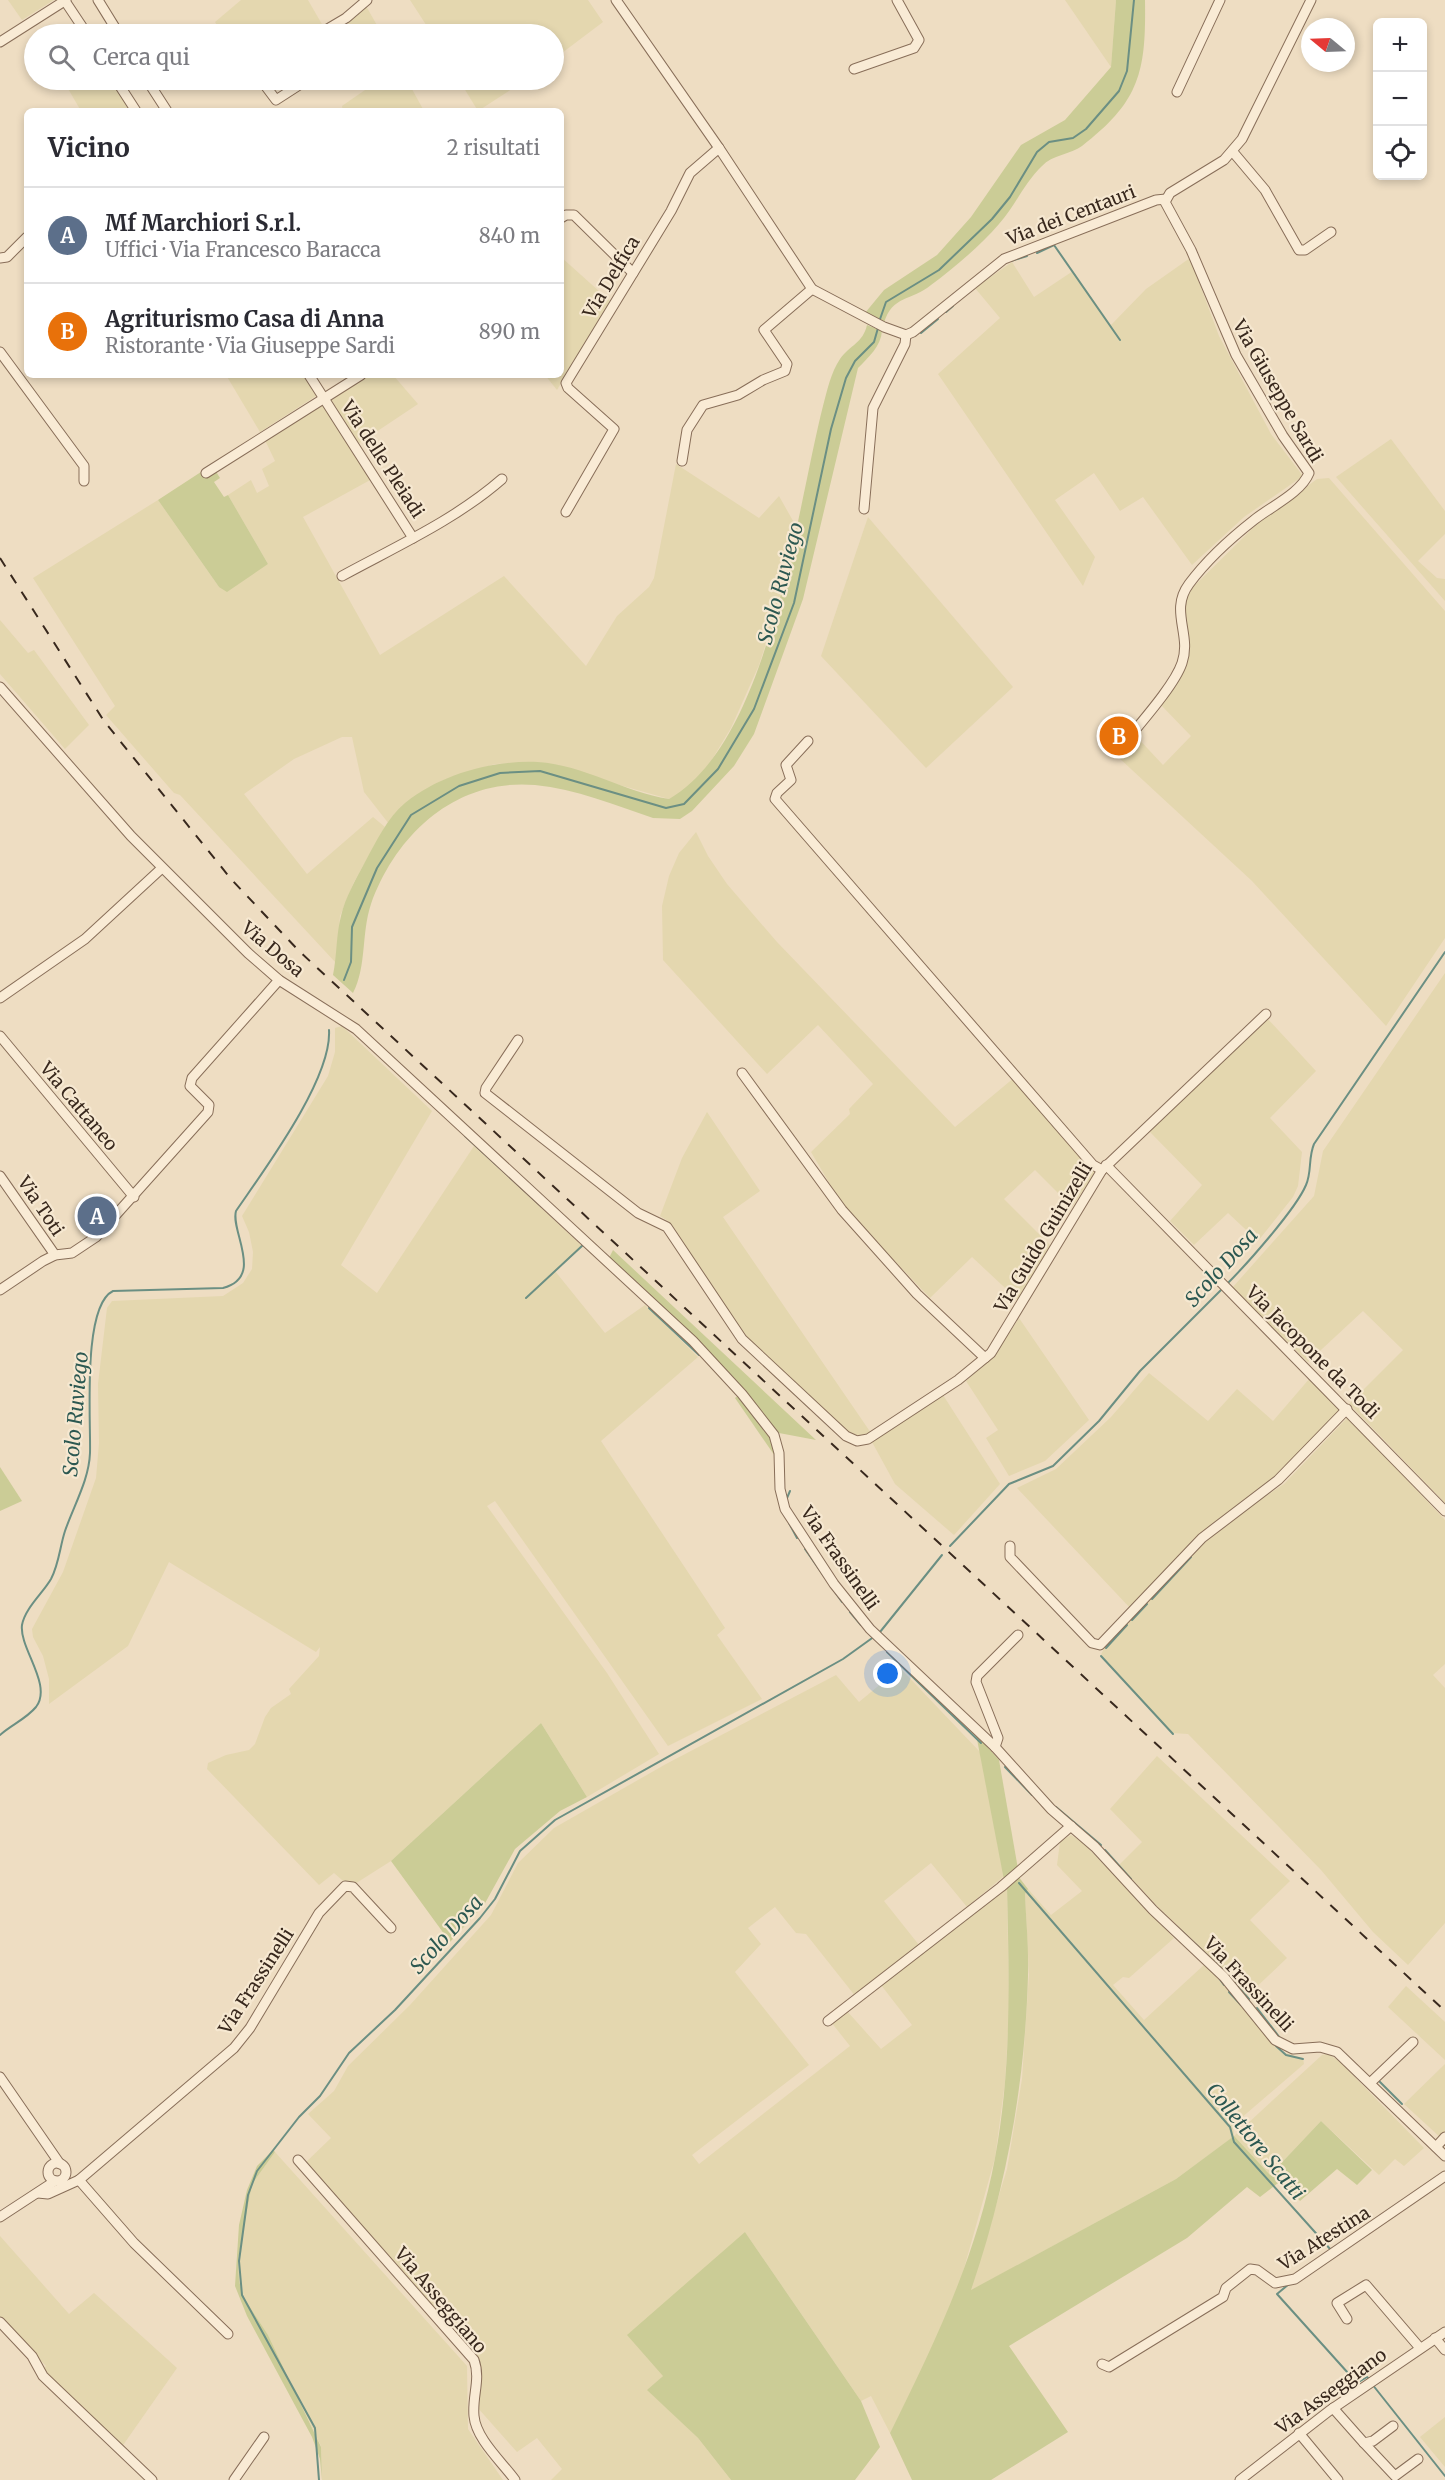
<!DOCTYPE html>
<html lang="it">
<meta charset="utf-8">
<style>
body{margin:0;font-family:Merriweather,serif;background:#f2f2f3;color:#2b2b33}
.controls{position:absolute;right:18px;top:18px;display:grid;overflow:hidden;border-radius:9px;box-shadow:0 3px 9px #0003}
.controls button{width:54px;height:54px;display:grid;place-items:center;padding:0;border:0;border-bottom:2px solid #e1e1e2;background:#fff;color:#2b2b33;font:30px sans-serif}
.compass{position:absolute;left:1301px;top:18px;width:54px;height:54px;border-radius:50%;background:#fff;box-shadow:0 3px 9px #0003;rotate:289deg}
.you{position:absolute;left:888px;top:1674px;width:21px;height:21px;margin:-15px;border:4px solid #fff;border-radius:50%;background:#1a73e8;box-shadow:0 0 0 9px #1a73e833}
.badge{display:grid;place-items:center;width:39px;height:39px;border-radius:50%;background:#982832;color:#fff;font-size:20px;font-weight:700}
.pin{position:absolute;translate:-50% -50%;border:3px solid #fff;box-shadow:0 2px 6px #0006}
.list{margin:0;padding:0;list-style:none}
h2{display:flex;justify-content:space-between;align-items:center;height:78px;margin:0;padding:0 24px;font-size:26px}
h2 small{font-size:20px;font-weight:400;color:#7c7c81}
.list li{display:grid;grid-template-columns:39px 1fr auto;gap:18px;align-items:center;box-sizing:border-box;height:96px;padding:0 24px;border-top:2px solid #e1e1e2}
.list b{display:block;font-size:22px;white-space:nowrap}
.list p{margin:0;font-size:20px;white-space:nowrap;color:#7c7c81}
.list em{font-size:20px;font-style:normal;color:#7c7c81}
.icon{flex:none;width:33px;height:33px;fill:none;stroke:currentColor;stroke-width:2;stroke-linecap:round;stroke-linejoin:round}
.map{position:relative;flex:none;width:1445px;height:2480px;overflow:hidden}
.search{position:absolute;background:#fff;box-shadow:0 3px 9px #0003;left:24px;top:24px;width:540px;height:66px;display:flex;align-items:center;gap:15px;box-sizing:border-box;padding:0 21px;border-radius:33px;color:#7c7c81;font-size:22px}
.panel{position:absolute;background:#fff;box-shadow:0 3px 9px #0003;left:24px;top:108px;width:540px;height:270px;border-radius:9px}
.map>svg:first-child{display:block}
.farmland{fill:#e4d7af}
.green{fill:#cbcc96}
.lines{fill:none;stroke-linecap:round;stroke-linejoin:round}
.stream{stroke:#6b8f83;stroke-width:2}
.minor-casing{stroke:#886e59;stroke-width:11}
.minor{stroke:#f9ebd5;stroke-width:9}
.rail{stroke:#38281d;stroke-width:2;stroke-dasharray:10 10;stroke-linecap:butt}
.labels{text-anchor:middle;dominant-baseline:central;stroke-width:4.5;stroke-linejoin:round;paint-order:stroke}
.street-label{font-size:18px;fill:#38281d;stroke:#f6e8d1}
.water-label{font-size:20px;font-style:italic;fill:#2c5851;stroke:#f6e8d1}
</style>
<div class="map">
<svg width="1445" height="2480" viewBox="0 0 1445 2480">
<rect width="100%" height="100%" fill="#eeddc2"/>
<g class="farmland">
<path d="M8,0h46l-32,20z"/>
<path d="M241,0h67l15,26 -14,8h-86l-8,-12z"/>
<path d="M410,0h178l15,22 -49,37v-25h-122z"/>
<path d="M1065,0h51l-5,67z"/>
<path d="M366,6l16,28h-28l-7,-12z"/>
<path d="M63,80h48l20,31h-50z"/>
<path d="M459,80h64l1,1 -46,30z"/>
<path d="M378,81l29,-1 17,31h-81l-1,-5z"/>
<path d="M561,257l49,44 -53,89 -12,-15h16z"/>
<path d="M1190,258l29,78 52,98 32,42 -59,41 -52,48 -49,-68 -23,14 -26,-38 -39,27 40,57 -12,29 -145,-212 62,-56 -25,-30 37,-26 22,35 39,-26 38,54 35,-36z"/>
<path d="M226,375h77l13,21 -56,36z"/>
<path d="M369,375h24l25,29 -60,40 -27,-45z"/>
<path d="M321,399l51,80 -69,38 77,138 124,-79 82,90 31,-50 32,-29 5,-9 22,-114 83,54 20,-22 18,32 -22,87 -16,50 -28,63 -23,38 -24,25 -15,8 -131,-37 -43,2 -54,17 -49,36 -3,7 -25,-32 -12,-55h-10l-48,22 -50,35 63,80 66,-57 12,10 -31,55 -14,34 -4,47 -156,-168 -6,-2 -68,-78 9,-9 -82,-128 125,-78 61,87 49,-23 -40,-69 23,-15 6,13 12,-7 -7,-17 13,-8 -11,-23z"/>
<path d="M1391,439l54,72v23l-27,27 19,17 8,1v22l-109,-124z"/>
<path d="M1329,478l116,133v327l-59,88 -134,-145 -134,-124 17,-22 28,30 28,-29 -31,-32 22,-32 1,-64 4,-15 71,-70 59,-44z"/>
<path d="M868,517l145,170 -87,81 -105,-112z"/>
<path d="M0,620l28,33 6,-3 55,75 -24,24 -65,-75z"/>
<path d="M696,832l12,24 19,28 50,58 178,185 60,-50 82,93 -25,37 -37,-37 -31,29 46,46 -31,56 -47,-44 -42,41 -86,-90 -33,-56 39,-38 -1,-5 24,-25 -55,-59 -51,49 -104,-114 -1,-54 7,-30 10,-23z"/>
<path d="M1445,973v530l-96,-99 54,-54 -40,-39 -55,51 -76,-74 82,-92 9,-45z"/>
<path d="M1266,1017l50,54 -46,47 32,34 -4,34 -5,11 -35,44 -30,-28 -34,32 -24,-24 32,-36 -54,-55z"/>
<path d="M342,1026l90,85 -91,154 36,28 97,-147 108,100 -27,25 50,62 40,-28 53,52 -97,84 124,187 -8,7 45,64 -94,47 -173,-245 -8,5 120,167 52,81 -72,43 -46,-74 -150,138 -41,26 -16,-14 -15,12 -112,-116 1,-6 18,-8 23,-5 6,-6 10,-27 6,-9 20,-14 -2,-5 30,-33 1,-9 -4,5 -147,-90 -41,84 -79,58v-25l-6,-23 -10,-19 -1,-8 31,-57 33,-94 3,-35 -1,-59 9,-76 5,-7 111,-5 20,-13 9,-14 1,-17 -4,-20 -7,-16 86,-140 7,-24v-24z"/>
<path d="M707,1112l53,79 -37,26 148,216 -5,3 -17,-2 -107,-100 -66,-103 -8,-10 -8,-5 22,-58z"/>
<path d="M1019,1318l70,102 -44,41 -36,15 -23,-38 12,-8 -32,-49 29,-26z"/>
<path d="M1149,1373l59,48 29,-32 36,32 37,-43 31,32 -68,71 -37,27 -105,101 -114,-121 39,-19 55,-52z"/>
<path d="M943,1395l57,89 -46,51 -59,-51 -23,-42z"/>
<path d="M1348,1417l97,103v144l-12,11 12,13v235l-37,42 -35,-33 -52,-62 -133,-136 -16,-1 -71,-78 3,-7 95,-102 41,-33 44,-29z"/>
<path d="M900,1668l80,84 24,124 -37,31 -36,-44 -47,38 35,44 -63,52 -50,-63 -10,-1 -21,-26 -27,21 13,16 -26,28 74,93 -117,90 7,9 151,-118 -19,-24 16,-11 34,38 31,-24 -31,-40 126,-99 2,128 -4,68 -10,76 -34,121 -31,75 -40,79 -19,-37 -10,5 -116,-169 -82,144 -15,14 50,48 33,42h-180l11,-11 -25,-31 -20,14 -40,-45 3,-40 -177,-202 28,-27 -23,-24 26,-23 14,-25 62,-61 81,-90 27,-52 36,-35 112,-64 170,-89 23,27z"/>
<path d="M1157,1756l133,125 -40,39 37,38 -40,38 -26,-29 -64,-61 -38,-41 23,-23 -32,-33z"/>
<path d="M1071,1835l12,8 91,95 -45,40 -6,-1 -10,8 31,35 61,-56 77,88 21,6 1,6 -71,61 1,11 88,-81 6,-1 11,7 85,87 -20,18 -9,-7 -16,16 -58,-54 -51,54 -37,-38 -57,42 -206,112 37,-122 15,-90 7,-105 -4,-80 3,-5 23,26 31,-24 -25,-26 3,-23z"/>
<path d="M1406,1986l39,36v38l-57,-53z"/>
<path d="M1445,2064v70l-4,4 -37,-34z"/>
<path d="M275,2152l192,214 1,63 35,51h-181l-1,-34 -53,-111 -24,-37 -5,-17 -1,-21 14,-76z"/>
<path d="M0,2236l69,78 25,-21 83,75 -56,80 -79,-78 4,-4 -46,-49z"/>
<path d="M1445,2417v50l-25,-30z"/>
</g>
<g class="green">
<path d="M1116,0h29c1,70 -4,101 -63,146 -11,8 -30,9 -40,20 -17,16 -27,40 -43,58 -19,22 -45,44 -68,61 -19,16 -39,10 -47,38l-19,-10 19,-23 53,-35 34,-38 50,-72 44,-25 46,-53z"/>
<path d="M867,325l15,6c-1,15 -14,27 -24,37l-55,231 -49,135 -20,32 -42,45 -12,8 -27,-1c-38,-13 -77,-29 -118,-33 -79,-7 -139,49 -164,119 -10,30 -4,62 -18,89l-20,-18c4,-19 3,-40 8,-59 4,-18 15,-37 24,-54 11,-20 22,-44 40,-59 36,-29 87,-43 133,-41 46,3 86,30 131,37 101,-58 127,-287 154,-393 4,-15 8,-34 17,-47 10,-14 23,-16 27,-34z"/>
<path d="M204,470h11l5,8 -6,4 10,15 4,-2 40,69 -41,28 -8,-5 -61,-87z"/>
<path d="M613,1250l203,190 -37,-7 -51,-61 -119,-114z"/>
<path d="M739,1395l31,37 9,30 -44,-64z"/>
<path d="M0,1467l22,34 -22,10z"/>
<path d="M541,1723l46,74 -27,14 -45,38 -31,56 -34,37 -59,-81z"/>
<path d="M976,1734l23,26 19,109 -14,11z"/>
<path d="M1018,1876l10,13 -3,5c1,27 4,55 3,82 -3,109 -22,212 -57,314l205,-111 58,-43 36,39 51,-54 51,49 -15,15 -20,-16 -37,32 -18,-21 -22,17 -13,-10 -60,51 -178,108 59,86 -77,48h-79l-22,-47c44,-88 87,-178 105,-275 17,-90 14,-181 12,-272z"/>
<path d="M273,2150l2,2 -23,32 -14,76 1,21 5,17 24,37 53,112 1,33 -2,-21 -8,-22 -65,-121 -12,-30 4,-61 8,-35 10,-24z"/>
<path d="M745,2232l116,169 19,46 -25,33h-124l-33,-42 -51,-48 16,-14 -36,-41z"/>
</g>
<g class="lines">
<g class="stream">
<path d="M1037,253l17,-8 66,95"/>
<path d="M1011,261l16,-5"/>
<path d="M946,312l7,-6"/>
<path d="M879,322l7,-20 53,-32 53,-51 18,-22 27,-45 12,-10 24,-4 13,-9 33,-38 8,-20 7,-71"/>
<path d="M921,333l17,-14"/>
<path d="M344,980l7,-18 1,-35 25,-59 34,-53 48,-29 41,-13 40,-2 126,37 18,-4 34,-35 36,-60 40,-106 37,-174 15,-51 9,-17 19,-19 4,-14"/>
<path d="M465,1136l77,71"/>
<path d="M1226,1285c20,-20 70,-76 80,-100 6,-13 2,-27 8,-41l131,-192"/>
<path d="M526,1298l57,-53"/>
<path d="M649,1308l50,47"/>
<path d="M787,1498l3,-7"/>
<path d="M789,1523l8,15"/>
<path d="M950,1546l59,-62 44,-18 46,-45 41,-50 82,-82"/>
<path d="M805,1549l37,53"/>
<path d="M1152,1599l39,-42"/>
<path d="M850,1612l11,13"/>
<path d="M1132,1620l15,-16"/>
<path d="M880,1632l62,-77"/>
<path d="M1106,1648l21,-23"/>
<path d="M887,1652l94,91"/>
<path d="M1101,1656l72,78"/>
<path d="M0,1735c11,-10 26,-16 36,-28 17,-22 -17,-59 -14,-82 3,-17 21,-32 29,-46 8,-15 9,-33 14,-48 9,-26 24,-51 25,-78 1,-32 -8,-147 23,-162l110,-3c42,-11 7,-57 13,-77 28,-41 96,-132 93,-181"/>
<path d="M1005,1767l27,28"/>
<path d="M1056,1807l45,38"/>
<path d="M1105,1850l26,29"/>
<path d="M1019,1883l211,244 4,15 97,108"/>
<path d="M1176,1926l46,43"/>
<path d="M1219,1978l5,7"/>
<path d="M1230,1978l19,21"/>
<path d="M1229,1992l12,13"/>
<path d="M1257,2008l23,30"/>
<path d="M1276,2046l10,9 17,4"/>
<path d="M1379,2081l23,23"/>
<path d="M1289,2284l-12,10 80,89 10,-6 2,2"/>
<path d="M1372,2384l73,92"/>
<path d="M319,2480l-4,-52 -73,-133 -3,-34 9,-66 9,-24 42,-54 21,-21 29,-43 46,-43 85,-92 15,-19 25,-48 35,-31 288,-161 32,-23"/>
</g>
<defs>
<g id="minor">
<path d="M98,0l21,34"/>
<path d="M616,0l103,148 93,141 72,38 22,8 7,-3 91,-73 152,-59 10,-1"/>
<path d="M65,1l22,33"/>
<path d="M319,34l27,-16 21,-18"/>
<path d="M0,42l66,-42"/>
<path d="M854,69l60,-21 5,-8 -22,-40"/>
<path d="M116,80l20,31"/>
<path d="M147,80l20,31"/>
<path d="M261,80l15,20 31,-20"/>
<path d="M1177,92l43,-92"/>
<path d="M1233,152l32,38 34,60h6l26,-18"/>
<path d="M561,218l5,-3h8l59,58"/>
<path d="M0,258l7,-1 20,-20"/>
<path d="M0,352l84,114v15"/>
<path d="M309,375l104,163"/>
<path d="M682,461l5,-31 16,-25 35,-10 25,-15 22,-9 2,-7 -23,-34 48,-41"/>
<path d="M206,473l155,-98"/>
<path d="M864,509l9,-101 32,-64 1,-9"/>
<path d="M566,512l48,-83 -46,-41 -2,-5 105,-172 19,-38 29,-25"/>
<path d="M342,576c55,-30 113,-56 160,-97"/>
<path d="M0,687l131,149 117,117 31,27 77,49 337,312 49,53 32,41 5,18 1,36 5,20 49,75 36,45 125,118 56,62 44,38 58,63 71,67 51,63 18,9 27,-2 17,5 108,104"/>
<path d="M808,741l-22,24 5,15 -14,13 -2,6 318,366 9,5"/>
<path d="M1118,751c17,-22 56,-64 64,-88 10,-29 -13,-52 7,-79 17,-23 42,-46 65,-64 16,-13 47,-27 55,-47l-26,-37 -47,-81 -45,-105 -26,-48 5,-9 54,-33 18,-21 69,-139"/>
<path d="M0,998l85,-59 77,-71"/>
<path d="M0,1036l134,161"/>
<path d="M518,1040l-32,48 -1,5 153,120 29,14 75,112 104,97 11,5 11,-2 90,-59 33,-27 111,-183 164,-156"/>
<path d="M742,1073l100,137 75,84 68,64"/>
<path d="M1106,1165l339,346"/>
<path d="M0,1176l55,79"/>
<path d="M0,1290l43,-29 12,-6 17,-2 24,-16 112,-125 1,-7 -19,-19 2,-8 87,-98"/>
<path d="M1010,1546v11l82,86 8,2 102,-107 76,-58 69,-71"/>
<path d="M995,1747l3,-9 -22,-56 1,-6 41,-41"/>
<path d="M828,2021l173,-134 70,-61"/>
<path d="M0,2077l60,87"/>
<path d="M1370,2083l43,-41"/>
<path d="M1436,2147l9,-10"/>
<path d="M298,2160l176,200c7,19 -2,36 0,56 2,23 28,46 41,64"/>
<circle cx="57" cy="2172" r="9"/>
<path d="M79,2180l55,63 94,91"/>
<path d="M38,2193l10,1 31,-14 155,-132 16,-20 69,-115 26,-27 8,1 38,41"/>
<path d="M0,2217l55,-36"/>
<path d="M1347,2319l-10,-16 29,-18 54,63"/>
<path d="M0,2322l32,34 11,20 109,104"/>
<path d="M1435,2338l10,12"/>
<path d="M1102,2364l7,3 114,-70 3,-9 24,-19 7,1 18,13 20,-4 150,-103"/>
<path d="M1333,2408l31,35"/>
<path d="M1393,2426l-20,15 -9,2 31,33 23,-17"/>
<path d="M1299,2433l39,47"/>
<path d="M234,2480l30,-43"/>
<path d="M1240,2480l89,-69 116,-79"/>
</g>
</defs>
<use href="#minor" class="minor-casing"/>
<use href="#minor" class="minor"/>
<path class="rail" d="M0,558l104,163 127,158 68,72 1146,1060"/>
</g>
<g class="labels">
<g class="street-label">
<text transform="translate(1071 215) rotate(-21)">Via dei Centauri</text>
<text transform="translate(611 277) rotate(-59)">Via Delfica</text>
<text transform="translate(1278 391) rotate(60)">Via Giuseppe Sardi</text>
<text transform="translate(383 459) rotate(57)">Via delle Pleiadi</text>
<text transform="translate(273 949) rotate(40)">Via Dosa</text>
<text transform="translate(79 1106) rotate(50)">Via Cattaneo</text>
<text transform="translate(41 1206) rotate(56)">Via Toti</text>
<text transform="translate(1043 1237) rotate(-59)">Via Guido Guinizelli</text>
<text transform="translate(1313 1352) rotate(45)">Via Jacopone da Todi</text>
<text transform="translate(840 1558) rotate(55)">Via Frassinelli</text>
<text transform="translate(256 1981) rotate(-57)">Via Frassinelli</text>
<text transform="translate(1249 1984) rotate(47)">Via Frassinelli</text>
<text transform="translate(1324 2238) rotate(-32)">Via Atestina</text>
<text transform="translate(441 2300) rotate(50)">Via Asseggiano</text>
<text transform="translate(1331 2391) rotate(-36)">Via Asseggiano</text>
</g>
<g class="water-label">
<text transform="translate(780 583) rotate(-75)">Scolo Ruviego</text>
<text transform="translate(1221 1267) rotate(-48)">Scolo Dosa</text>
<text transform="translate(75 1414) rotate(-85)">Scolo Ruviego</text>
<text transform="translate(446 1934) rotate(-48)">Scolo Dosa</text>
<text transform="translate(1256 2141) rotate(51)">Collettore Scatti</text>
</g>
</g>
</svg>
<div class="controls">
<button>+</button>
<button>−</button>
<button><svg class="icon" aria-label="locate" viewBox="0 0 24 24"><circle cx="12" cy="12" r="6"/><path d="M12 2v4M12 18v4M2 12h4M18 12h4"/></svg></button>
</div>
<svg class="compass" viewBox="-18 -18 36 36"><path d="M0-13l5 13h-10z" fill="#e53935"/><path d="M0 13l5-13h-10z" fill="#7c7c81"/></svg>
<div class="you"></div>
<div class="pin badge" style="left:97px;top:1216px;background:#5c6f8a">A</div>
<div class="pin badge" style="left:1119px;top:736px;background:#e8710a">B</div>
<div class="search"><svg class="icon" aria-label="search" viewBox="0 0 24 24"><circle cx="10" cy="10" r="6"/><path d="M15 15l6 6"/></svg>Cerca qui</div>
<section class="panel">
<h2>Vicino<small>2 risultati</small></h2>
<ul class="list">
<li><span class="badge" style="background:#5c6f8a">A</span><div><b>Mf Marchiori S.r.l.</b><p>Uffici · Via Francesco Baracca</p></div><em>840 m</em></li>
<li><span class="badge" style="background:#e8710a">B</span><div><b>Agriturismo Casa di Anna</b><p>Ristorante · Via Giuseppe Sardi</p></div><em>890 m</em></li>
</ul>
</section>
</div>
